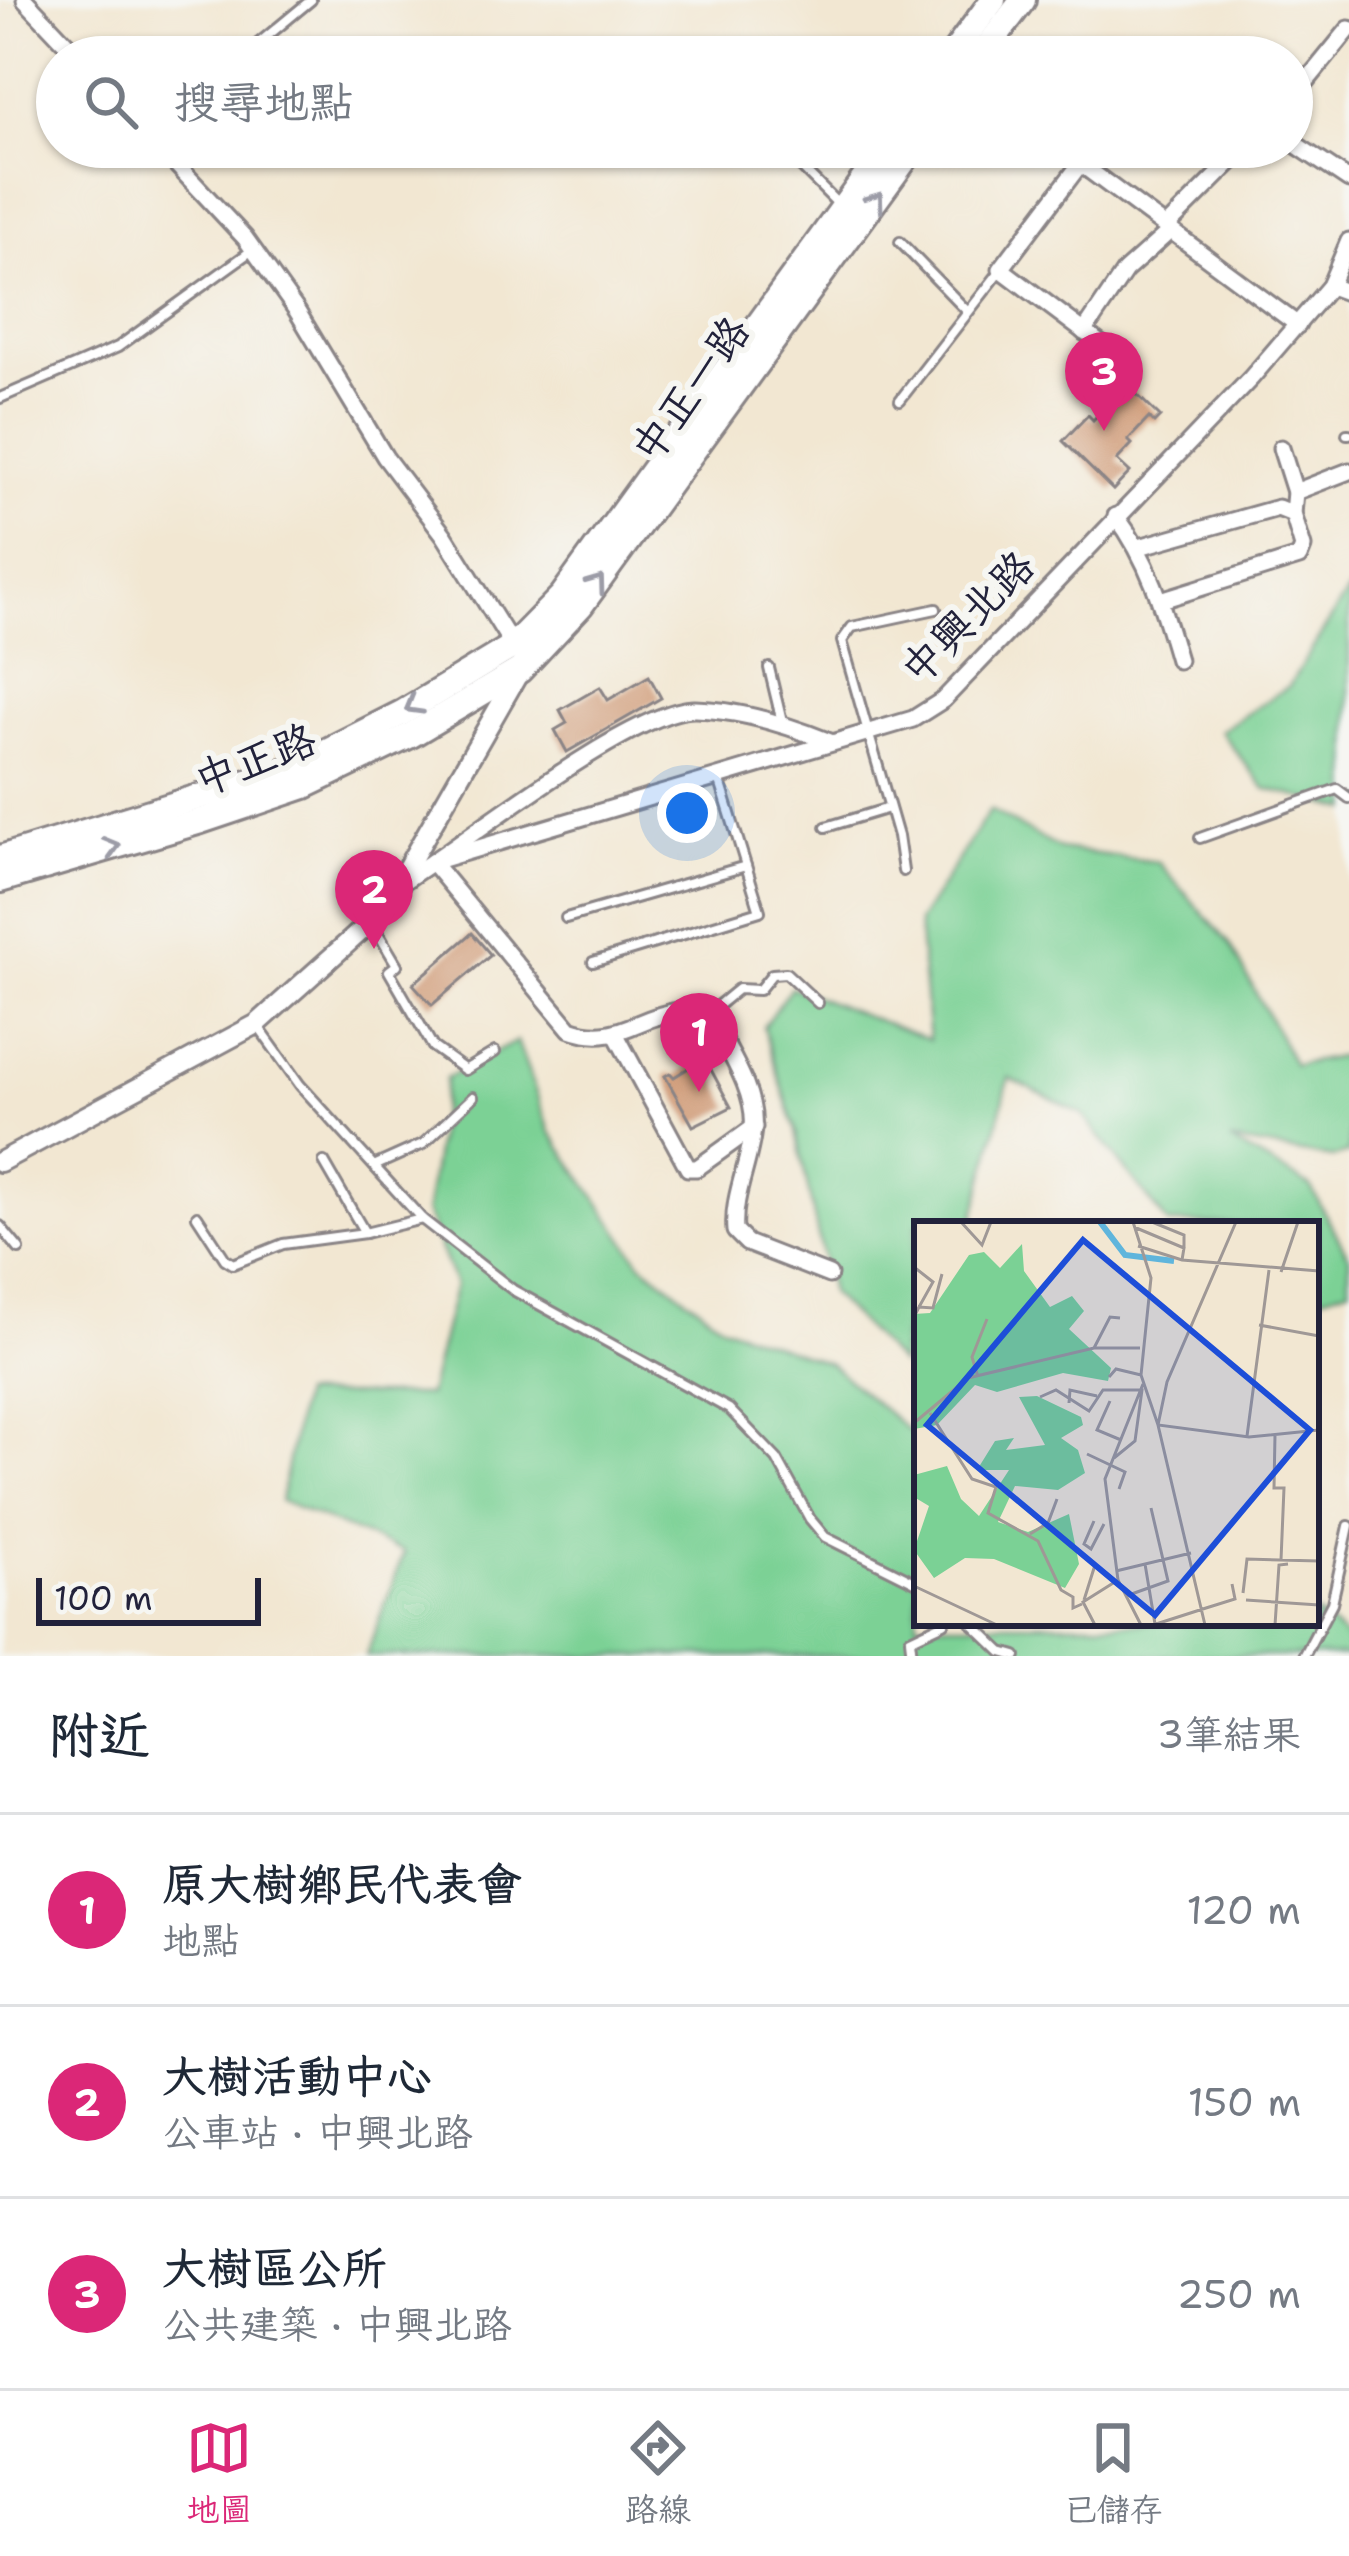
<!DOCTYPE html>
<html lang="zh-TW">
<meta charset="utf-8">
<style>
body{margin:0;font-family:"Shantell Sans","LXGW WenKai TC",sans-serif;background:#f2f2f3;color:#1f2937}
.scale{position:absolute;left:36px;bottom:30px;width:225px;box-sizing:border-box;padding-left:12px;border:6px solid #22223b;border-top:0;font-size:33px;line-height:42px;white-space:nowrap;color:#22223b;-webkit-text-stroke:9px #f6f6f2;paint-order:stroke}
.you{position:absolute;left:687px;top:813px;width:42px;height:42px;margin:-30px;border:9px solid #fff;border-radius:50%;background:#1a73e8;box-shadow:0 0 0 18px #1a73e833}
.badge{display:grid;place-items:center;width:78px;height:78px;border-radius:50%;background:#db2777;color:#fff;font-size:39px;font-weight:700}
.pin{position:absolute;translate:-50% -99px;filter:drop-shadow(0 3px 6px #0008)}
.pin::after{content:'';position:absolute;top:63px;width:42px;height:36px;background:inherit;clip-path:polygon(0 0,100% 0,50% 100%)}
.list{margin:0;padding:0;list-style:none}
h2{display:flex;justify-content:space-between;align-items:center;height:156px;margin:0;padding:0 48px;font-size:51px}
h2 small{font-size:39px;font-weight:400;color:#747a83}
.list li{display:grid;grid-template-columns:78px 1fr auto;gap:36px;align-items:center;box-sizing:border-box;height:192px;padding:0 48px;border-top:3px solid #e0e1e3}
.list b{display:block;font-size:45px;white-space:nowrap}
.list p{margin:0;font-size:39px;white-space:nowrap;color:#747a83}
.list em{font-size:39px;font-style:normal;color:#747a83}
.icon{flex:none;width:66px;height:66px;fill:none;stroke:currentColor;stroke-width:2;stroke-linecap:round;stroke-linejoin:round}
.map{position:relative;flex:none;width:1349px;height:1656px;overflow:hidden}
.search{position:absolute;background:#fff;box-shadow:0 3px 9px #0004;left:36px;right:36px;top:36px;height:132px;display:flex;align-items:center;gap:30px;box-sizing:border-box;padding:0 42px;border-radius:66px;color:#747a83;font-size:45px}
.sheet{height:732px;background:#fff}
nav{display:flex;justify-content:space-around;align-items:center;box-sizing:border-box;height:168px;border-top:3px solid #e0e1e3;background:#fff;font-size:33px;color:#747a83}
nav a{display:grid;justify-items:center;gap:6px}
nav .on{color:#db2777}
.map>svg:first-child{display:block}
.green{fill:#7bd195;stroke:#4e7a68;stroke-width:3}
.building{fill:#d09b78}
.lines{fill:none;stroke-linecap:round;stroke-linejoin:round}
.service-casing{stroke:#8a8486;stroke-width:14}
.minor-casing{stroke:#8a8486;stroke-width:21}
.tertiary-casing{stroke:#8a8486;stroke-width:24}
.primary-casing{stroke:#8a8486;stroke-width:30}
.service{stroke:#fff;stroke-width:8}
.minor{stroke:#fff;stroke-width:15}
.tertiary{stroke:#fff;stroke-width:18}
.primary{stroke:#fff;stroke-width:24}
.oneway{stroke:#9c9ca7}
.labels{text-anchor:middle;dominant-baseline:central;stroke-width:12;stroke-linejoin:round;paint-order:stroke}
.street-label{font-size:42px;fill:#22223b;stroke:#f6f6f2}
.inset-river{fill:none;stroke:#5fb5dc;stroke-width:6}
.inset-road{fill:none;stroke:#9f9896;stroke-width:3}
.view{fill:#1d4ed8;fill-opacity:0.15;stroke:#1d4ed8;stroke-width:6}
.inset-edge{fill:none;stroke:#22223b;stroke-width:6}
</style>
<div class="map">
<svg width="1349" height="1656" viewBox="0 0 1349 1656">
<rect width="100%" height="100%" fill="#f6f6f2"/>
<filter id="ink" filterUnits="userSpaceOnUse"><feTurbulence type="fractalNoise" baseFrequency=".00833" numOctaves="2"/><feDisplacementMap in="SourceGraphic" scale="24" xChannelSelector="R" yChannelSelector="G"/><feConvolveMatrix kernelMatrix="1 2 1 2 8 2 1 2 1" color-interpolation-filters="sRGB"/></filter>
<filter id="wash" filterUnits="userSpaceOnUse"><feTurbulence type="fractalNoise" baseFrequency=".004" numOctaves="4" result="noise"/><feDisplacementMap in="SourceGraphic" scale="48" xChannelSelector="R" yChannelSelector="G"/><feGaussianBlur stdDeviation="2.7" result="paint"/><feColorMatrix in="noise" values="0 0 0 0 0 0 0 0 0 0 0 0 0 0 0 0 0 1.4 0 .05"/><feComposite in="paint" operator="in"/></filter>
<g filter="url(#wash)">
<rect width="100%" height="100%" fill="#f2e7d2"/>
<g class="green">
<path d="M1349,590v220l-85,-22 -44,-57 69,-45z"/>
<path d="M990,810l70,39 98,13 72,82 64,121 55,-10v98l-17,5 -102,-17 80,45 39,71v31l-33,10v-74h-148l-86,-110 -73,-36 -36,146h-56l-17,140 -70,-71 -35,-166 -32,-100 28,-40 138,53 -11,-118z"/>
<path d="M517,1041l33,90 91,132 81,62 108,39 87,74v185h399v-9l33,26v16h-983l38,-104 -124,-51 21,-106h127l27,-110 -29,-74 20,-133z"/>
</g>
<g id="blocks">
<g class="building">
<path d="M1127,385l33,32 -6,6 -5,-5 -21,22 4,4 -15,16 13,12 -17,18 -50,-49 25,-26 5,5z"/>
<path d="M649,676l12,22 -94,54 -12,-22 12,-7 -7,-13 40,-23 8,13z"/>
<path d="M472,933l19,22 -59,50 -19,-21z"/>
<path d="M701,1051l30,56 -38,19 -28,-50 5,-3 4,4 24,-15 -4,-7z"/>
</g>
</g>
</g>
<g filter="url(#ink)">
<use href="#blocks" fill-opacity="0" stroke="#8a8486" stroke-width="3"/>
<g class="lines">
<defs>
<g id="service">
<path d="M242,57l69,-57"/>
<path d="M809,147l-13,15 44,44"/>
<path d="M1166,156l7,-9"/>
<path d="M900,242l68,70"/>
<path d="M0,398l118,-51 133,-96"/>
<path d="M900,400l101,-130"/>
<path d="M1347,434h2"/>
<path d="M769,668l13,54"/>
<path d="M826,827l63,-19"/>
<path d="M1200,838l137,-49 12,9"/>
<path d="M903,871l-5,-35 -56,-195 10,-14 84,-18"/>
<path d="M566,918l180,-52"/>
<path d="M372,923l25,42 -8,6 44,76 32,23 30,-18"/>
<path d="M593,962l167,-51 -41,-133"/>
<path d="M710,1012l28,-23 21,1 13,-16 14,-1 32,30"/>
<path d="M257,1025l43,60 122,134 91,71 216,119 48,50 33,60 15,18 92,46"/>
<path d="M324,1162l41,71"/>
<path d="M374,1166l49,-22 50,-47"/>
<path d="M197,1216l28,43 8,5 50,-20 82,-11 57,-14"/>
<path d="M0,1226l19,23"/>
<path d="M972,1623l30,29 14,4"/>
<path d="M912,1656l-2,-17 34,-16"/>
<path d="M1304,1656l28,-53 17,-77"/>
</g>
<g id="minor">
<path d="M25,0l54,57"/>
<path d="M1292,99l57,-70"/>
<path d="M1292,142l57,38"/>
<path d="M160,147l85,91 52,73 88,146 59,78 69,111"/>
<path d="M1058,147l240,178"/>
<path d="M1093,147l-92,122 125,94"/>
<path d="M1166,227l80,-80"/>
<path d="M1330,286l19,7"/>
<path d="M1084,332l41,-61 46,-41"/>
<path d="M1281,448l14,44 -2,22"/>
<path d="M1295,492l54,-21"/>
<path d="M1116,516c33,44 47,92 62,144"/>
<path d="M1139,547l139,-39 15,6 10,33 -4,10 -138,43"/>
<path d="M398,885l34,-23 481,-143 30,-19 308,-322 79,-92 19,-45"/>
<path d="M615,1033l73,135h9l57,-41"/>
<path d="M829,1275l-82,-32 -12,-12c-3,-36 15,-67 18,-103 4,-38 -28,-81 -44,-115 -10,0 -22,-3 -31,-2 -42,6 -62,35 -108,18l-138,-167c53,-36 207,-154 263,-153 46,1 93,16 135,33"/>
</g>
<path id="tertiary" d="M0,1162l257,-138 114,-102 25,-35 122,-213"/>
<g id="primary">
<path d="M951,57l42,-57"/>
<path d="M980,57l43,-57"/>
<path d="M0,858l293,-90 109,-55 111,-67 49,-50 325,-449"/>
<path d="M0,880l201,-59 104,-35 106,-51 109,-65 61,-65 333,-458"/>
</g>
</defs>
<use href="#service" class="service-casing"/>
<use href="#minor" class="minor-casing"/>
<use href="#tertiary" class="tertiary-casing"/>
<use href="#primary" class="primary-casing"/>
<use href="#service" class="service"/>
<use href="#minor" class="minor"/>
<use href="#tertiary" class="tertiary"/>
<use href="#primary" class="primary"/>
</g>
<defs><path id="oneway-chevron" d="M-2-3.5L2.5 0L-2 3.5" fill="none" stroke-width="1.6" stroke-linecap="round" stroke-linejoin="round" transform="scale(3)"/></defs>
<g class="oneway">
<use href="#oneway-chevron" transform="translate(876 200) rotate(-54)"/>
<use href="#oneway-chevron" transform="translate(597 583) rotate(-54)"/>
<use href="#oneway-chevron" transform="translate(413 706) rotate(150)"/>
<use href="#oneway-chevron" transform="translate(112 847) rotate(-16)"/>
</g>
</g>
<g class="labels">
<g class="street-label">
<text transform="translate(690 389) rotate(-54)">中正一路</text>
<text transform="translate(967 617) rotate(-45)">中興北路</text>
<text transform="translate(255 759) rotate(-21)">中正路</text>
</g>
</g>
<g transform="translate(914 1221)">
<rect width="405" height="405" fill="#f2e7d2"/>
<path d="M108,23l2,27 26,36 22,-11 12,15 -15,18 42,39 -3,13 -45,-8 -66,19 -22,-7 -38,40 -23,4v-115l16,-1 39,-58 15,-3 16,16zM123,175l44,21 2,8 -22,13 17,12 7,23 -27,17 -43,-4 -17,36 30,10 41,-18 10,50 -14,24 -71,-29 -29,-1 -31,20 -20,-28 15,-44 -15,-9v-22l33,-9 14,33 18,17 30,-46h-32l18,-29 19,-3 -8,12 39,-5 -26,-48z" fill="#7bd195"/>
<path class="inset-river" d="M186,1l25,33 49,6"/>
<path class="inset-road" d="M47,1l21,23 9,-23M219,1l18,56 -10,97 17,50 91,12 70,-7M238,1l32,13v12M220,6l50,21 -2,12M224,25l44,14 137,11M0,46l19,15 -14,25M367,51l17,-50M0,96l5,-10 14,1 9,-34M345,104l60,11M180,127l16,-31 10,1M64,156l-6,-20 15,-38M195,156l7,-8 25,6M126,176l16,-7 33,21 14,-21h39l-7,51 -21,17M196,180l-13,29 24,10M155,182l1,-13 27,6M16,192l42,66 24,8 -8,26 50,28 23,49 12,7v11l9,-4M0,202l54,-45 126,-30h46M361,214l-1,53h10l-3,72M333,215l22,-166M173,233l38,18 -6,17M180,300l-10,23 7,5 13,-25M116,313l18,-11 9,-24M231,343l10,60M202,350l75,-18M0,365l83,39M329,372l4,-34 72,2M212,375l42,-15 -17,-73M170,379l11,-35M332,379l73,5M292,387l29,-9 -3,-15M181,404l-12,-23 35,-22M227,404l-23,-45 -13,-101 38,-95M239,404l53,-17M291,404l-47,-200 9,-43 69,-160M361,404l4,-60 9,-1"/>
<path class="view" d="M169,19l227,190 -155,185 -228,-190z"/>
<rect width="405" height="405" class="inset-edge"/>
</g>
</svg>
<div class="scale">100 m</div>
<div class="you"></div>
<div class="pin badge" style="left:699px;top:1092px">1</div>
<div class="pin badge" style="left:374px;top:949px">2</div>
<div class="pin badge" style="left:1104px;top:431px">3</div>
<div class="search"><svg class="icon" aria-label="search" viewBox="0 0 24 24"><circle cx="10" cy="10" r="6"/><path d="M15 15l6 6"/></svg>搜尋地點</div>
</div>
<section class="sheet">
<h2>附近<small>3筆結果</small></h2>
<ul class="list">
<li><span class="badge">1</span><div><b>原大樹鄉民代表會</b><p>地點</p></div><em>120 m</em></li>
<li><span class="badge">2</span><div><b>大樹活動中心</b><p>公車站 · 中興北路</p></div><em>150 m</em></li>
<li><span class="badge">3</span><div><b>大樹區公所</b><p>公共建築 · 中興北路</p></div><em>250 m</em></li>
</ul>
</section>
<nav>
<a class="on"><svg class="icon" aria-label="map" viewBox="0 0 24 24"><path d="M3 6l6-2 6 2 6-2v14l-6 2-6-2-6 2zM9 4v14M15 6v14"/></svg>地圖</a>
<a><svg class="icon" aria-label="directions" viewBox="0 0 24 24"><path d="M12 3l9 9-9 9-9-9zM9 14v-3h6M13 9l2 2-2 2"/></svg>路線</a>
<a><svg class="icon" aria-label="saved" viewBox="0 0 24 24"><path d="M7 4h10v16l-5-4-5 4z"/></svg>已儲存</a>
</nav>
